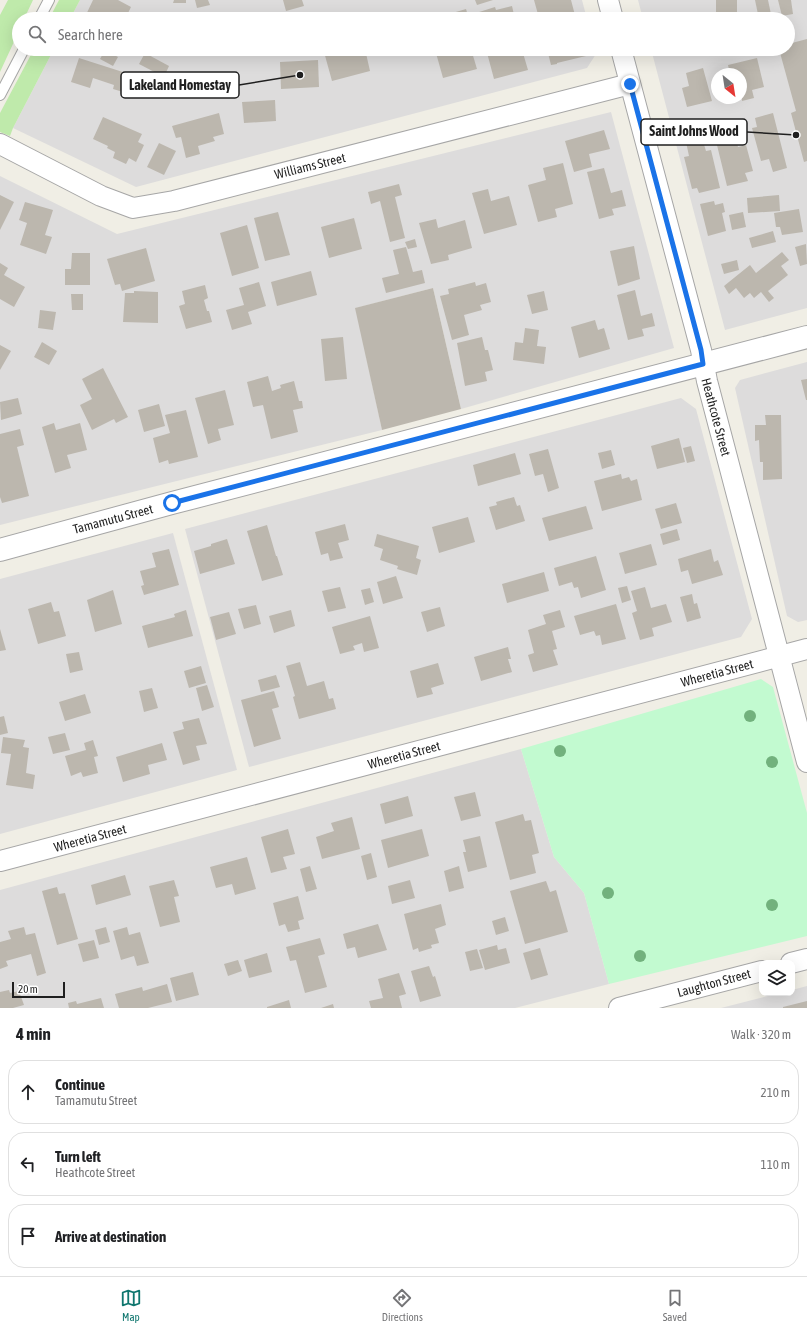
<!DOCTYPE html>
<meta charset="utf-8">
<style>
body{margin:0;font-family:"Asap Condensed",sans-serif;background:#f6f6f6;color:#202124}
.controls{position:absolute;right:12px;bottom:12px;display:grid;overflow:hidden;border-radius:8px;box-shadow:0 4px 16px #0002}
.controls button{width:36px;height:36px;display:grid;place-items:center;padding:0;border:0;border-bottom:1px solid #e0e0e0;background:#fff;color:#202124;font:20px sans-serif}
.compass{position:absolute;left:711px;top:68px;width:36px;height:36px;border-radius:50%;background:#fff;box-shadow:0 4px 16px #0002;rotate:150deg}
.scale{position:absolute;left:12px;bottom:10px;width:53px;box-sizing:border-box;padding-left:4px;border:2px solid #1f1f1f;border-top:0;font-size:11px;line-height:14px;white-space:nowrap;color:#1f1f1f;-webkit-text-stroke:3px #fff;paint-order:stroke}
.stop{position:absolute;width:12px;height:12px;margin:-9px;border:3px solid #1a73e8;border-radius:50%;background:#fff}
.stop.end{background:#1a73e8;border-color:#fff;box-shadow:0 1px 4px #0008}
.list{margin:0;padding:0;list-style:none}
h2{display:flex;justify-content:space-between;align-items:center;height:52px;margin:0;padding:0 16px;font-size:17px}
h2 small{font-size:13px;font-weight:400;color:#757577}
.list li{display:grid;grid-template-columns:26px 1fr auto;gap:12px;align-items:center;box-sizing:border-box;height:64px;margin:0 8px 8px;padding:0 8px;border:1px solid #e0e0e0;border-radius:16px}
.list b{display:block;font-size:15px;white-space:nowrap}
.list p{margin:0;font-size:13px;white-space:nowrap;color:#757577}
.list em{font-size:13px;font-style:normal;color:#757577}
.icon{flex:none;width:22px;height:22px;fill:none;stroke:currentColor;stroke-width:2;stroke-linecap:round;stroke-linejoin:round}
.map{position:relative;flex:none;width:807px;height:1008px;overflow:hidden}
.search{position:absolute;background:#fff;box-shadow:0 4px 16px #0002;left:12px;right:12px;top:12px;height:44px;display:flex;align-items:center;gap:10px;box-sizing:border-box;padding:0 14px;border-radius:22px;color:#757577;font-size:15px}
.sheet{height:268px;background:#fff}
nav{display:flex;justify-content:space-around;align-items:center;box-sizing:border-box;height:56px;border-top:1px solid #e0e0e0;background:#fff;font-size:11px;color:#757577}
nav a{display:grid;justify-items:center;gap:2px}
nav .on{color:#0f766e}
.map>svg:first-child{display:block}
.residential{fill:#dddcdc;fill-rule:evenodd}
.grass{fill:#bfeaab}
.park{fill:#c2fad0}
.building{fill:#bcb7ae}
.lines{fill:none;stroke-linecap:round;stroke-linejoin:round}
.service-casing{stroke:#a6a6a6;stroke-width:12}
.minor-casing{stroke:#a6a6a6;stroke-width:22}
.tertiary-casing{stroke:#a6a6a6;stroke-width:24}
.service{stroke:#fff;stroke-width:10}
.minor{stroke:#fff;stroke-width:20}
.tertiary{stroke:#fff;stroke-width:22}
.tree{fill:#72b17d}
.route{stroke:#1a73e8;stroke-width:5}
.labels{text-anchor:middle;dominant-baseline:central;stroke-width:3;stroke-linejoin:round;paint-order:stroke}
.street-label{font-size:13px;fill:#1f1f1f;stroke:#fff}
.leader{fill:none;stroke:#1f1f1f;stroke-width:1.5}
.callout-dot{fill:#1f1f1f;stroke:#fff;stroke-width:1.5}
.callout{fill:#fff;stroke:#1f1f1f;stroke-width:1.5}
.callout-label{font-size:14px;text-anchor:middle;font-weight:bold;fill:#1f1f1f}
</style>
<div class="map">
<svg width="807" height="1008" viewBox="0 0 807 1008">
<rect width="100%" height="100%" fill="#f0eee5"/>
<g class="residential">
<path d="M80,0h502l5,19h-517z"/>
<path d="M638,0h169v308l-82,22 -74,-281h137v-30h-145zM717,74h24v24h-24z"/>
<path d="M54,49h541l1,5 -9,14 -451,119 -123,-59z"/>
<path d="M611,112l63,236 -213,61 -28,-121 -77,20 26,122 -382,95v-349l117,58z"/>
<path d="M807,362v258l-9,2 -11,-6 -52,-228 5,-8z"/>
<path d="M681,398l15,11 56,210 -11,18 -492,130 -64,-238z"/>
<path d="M173,533l64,237 -237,64v-255z"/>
<path d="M521,749l33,108 30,36 25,91 -94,24h-515v-118z"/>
<path d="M807,986v22h-86l58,-15h13v-3z"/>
</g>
<g class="grass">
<path d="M8,0h25l-9,19h-5v12l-19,41v-57z"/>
<path d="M59,0h21l-10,19h-21z"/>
<path d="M34,49h20l-41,79 -3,8 -10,-4v-19z"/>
</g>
<path class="park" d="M761,679l12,8 34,126v123l-198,48 -25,-91 -30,-36 -33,-108z"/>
<g class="building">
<path d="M93,0h25l13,7 -6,12h-13l-7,-3 -2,3h-19z"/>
<path d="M174,0h12v3h-13z"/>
<path d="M195,0h13l2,5 -13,3z"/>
<path d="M283,0h19l2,6 -18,5z"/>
<path d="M475,0h18l-16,5z"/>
<path d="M534,0h37l5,19h-33v-2l-4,1z"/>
<rect x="716" y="0" width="21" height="13"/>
<path d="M755,0h13l4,19h-13z"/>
<path d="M778,0h13l2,14 -11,2z"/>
<path d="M512,6l3,13h-37l-2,-6 19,-6 1,3z"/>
<path d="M466,9l3,10h-18l-2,-5z"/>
<rect x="690" y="14" width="18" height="5"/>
<rect x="714" y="15" width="17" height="4"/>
<path d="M807,39v122l-3,1 -13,-49 5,-2 -17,-62h9v-5z"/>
<path d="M337,49h2l1,4 13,-4h12l5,22 -38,10 -8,-29z"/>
<path d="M382,49h24l-23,7z"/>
<path d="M453,49h18l6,20 -34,9 -7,-25z"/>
<path d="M486,49h29v2l3,-1 1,4 4,-1 5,17 -34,9z"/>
<path d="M547,49h37l2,7 -29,7v1l-6,1z"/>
<path d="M694,49h17v3l-17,-1z"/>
<path d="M105,50l13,7 -5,9 -13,-7z"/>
<path d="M145,53l24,13 -5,11 -25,-13z"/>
<path d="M79,58l50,16 -6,18 -10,-3 1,-4 -21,-7 -3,10 -19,-6z"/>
<path d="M757,58l7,29 -12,3 2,8 -12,3 -1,-27h-11l-2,-9z"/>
<path d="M318,60l1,27 -38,2 -1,-27z"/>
<path d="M703,68l9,33 -25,6 -5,-19 7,-2 -3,-13z"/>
<path d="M275,100l1,21 -32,2 -2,-21z"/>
<path d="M219,113l5,21 -11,3 2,4 -17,5 2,8 -14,4 -5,-21 -5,1 -4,-12z"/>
<path d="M773,113l14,55 -14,4 -4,-13 -8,2 -9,-33 5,-1 -2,-9z"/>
<path d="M103,117l39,17 -4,8 6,3 -8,17 -7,-4 -3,6 -13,-6 2,-6 -8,-4 1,-2 -15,-7z"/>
<path d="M604,130l6,19 -21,5 3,13 -18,5 -9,-31z"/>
<path d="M734,132l4,15 8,-2 7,26 -8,2 3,8 -21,5 -12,-49z"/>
<path d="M702,138l4,13 5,-1 9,38 -21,5 -2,-5 -5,1 -8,-32 5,-1 -3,-14z"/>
<path d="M159,143l17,8 -12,24 -17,-8z"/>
<path d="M563,163l10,41 -18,5 2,8 -19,5 -10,-37 18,-5 -3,-12z"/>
<path d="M604,168l7,25 11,-3 4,16 -14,3 2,6 -15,4 -12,-47z"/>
<path d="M399,184l3,11 -7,2 10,41 -15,4 -10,-41 -9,3 -3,-12z"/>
<path d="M488,189l3,12 18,-5 8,29 -33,9 -12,-41z"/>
<path d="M0,195l14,7 -14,28z"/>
<path d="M779,195l1,16 -32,2 -1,-15z"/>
<path d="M714,201l1,4 8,-2 2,9 -3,1 4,18 -18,5 -8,-32z"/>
<path d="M25,202l28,8 -8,25 7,2 -6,17 -26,-9 7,-22 -8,-3z"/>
<path d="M799,209l4,23 -21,3 -2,-8h-4l-2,-14z"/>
<path d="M278,212l12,43 -25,6 -11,-43z"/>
<path d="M743,212l3,15 -14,3 -3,-15z"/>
<path d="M354,218l8,31 -33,9 -8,-31z"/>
<path d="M436,219l2,9 27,-8 7,28 -24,7 1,5 -18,4 -12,-41z"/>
<path d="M247,225l12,43 -27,8 -12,-43z"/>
<path d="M773,231l3,11 -24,6 -3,-10z"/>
<path d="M415,239l2,8 -9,2 -3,-7z"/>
<path d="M806,244l1,20 -7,2 -5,-19z"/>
<path d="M634,246l6,33 -22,7 -8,-35z"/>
<path d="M406,247l7,25 9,-2 3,13 -39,10 -4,-15 17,-4 -6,-24z"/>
<path d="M146,248l9,33 -33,10 -2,-7 -5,1 -8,-26z"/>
<path d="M782,252l7,8 -8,6 7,9 -20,16 6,7 -5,4 -8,-10 -7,6 -4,-5 -6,5 -8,-10 -7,6 -5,-8 26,-21 6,8z"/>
<path d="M72,253h18v32h-25v-16h6z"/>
<path d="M737,260l2,10 -15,4 -3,-10z"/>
<path d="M0,263l8,5 -4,7 21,12 -11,20 -14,-8z"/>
<path d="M311,271l6,24 -40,11 -6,-24z"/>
<path d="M259,282l7,24 -18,6 4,12 -20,6 -6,-20 18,-5 -5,-17z"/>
<path d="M475,282l1,4 10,-3 5,19 -11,3 2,5 -18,5 5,20 -17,5 -12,-44 9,-2 -1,-5z"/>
<path d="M205,285l3,13 -4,2 3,11h2l3,11 -26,7 -7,-23 6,-2 -3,-13z"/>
<path d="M433,288l28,121 -79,21 -27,-122z"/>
<path d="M635,290l6,26 11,-3 3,13 -13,3 2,7 -16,4 -11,-45z"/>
<path d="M134,291l24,1v31l-35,-1 2,-29h9z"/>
<path d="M544,291l4,19 -16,4 -5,-19z"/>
<path d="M71,294h12v16h-11z"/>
<path d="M40,310l16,2 -3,18 -15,-2z"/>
<path d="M595,320l3,10 6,-2 6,21 -31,9 -8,-31z"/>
<path d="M525,328l14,2 -2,16 9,1 -2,17 -31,-4 2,-18 8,1z"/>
<path d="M343,337l4,42 -22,2 -4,-42z"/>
<path d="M482,337l3,13h3l5,20 -8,2 2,9 -22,5 -8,-43z"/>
<path d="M42,342l15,9 -8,14 -15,-8z"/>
<path d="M0,345l11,6 -11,19z"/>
<path d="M103,368l25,49 -12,6 -2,-4 -22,11 -12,-25 12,-6 -10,-20z"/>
<path d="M268,376l4,15 9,-3 -1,-3 14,-4 5,20h3l1,7 -10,2 5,22 -27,7 -8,-34 -10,2 -6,-25z"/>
<path d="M807,379v21h-1l-5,-20z"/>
<path d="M225,390l9,35 -16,4 3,11 -13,4 -13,-46z"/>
<path d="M18,398l4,16 -21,6 -1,-18z"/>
<path d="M159,404l6,22 -21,6 -6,-22z"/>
<path d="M186,410l12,47 -29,7 -1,-4 -9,3 -6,-25 17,-5 -5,-18z"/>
<path d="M765,415h16l1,64 -19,1v-18h-3l-1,-22 -4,1v-16h11z"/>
<path d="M54,423l2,7 24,-7 7,27 -20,5 4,13 -16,5 -13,-46z"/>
<path d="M20,429l4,16 -7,2 12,49 -27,7 -2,-6v-63z"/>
<path d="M679,438l6,24 -28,7 -6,-23z"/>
<path d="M691,446l4,15 -8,2 -4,-15z"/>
<path d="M548,449l11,39 -11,4 -5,-18 -8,2 -6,-22z"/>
<path d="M611,450l4,15 -13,4 -4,-16z"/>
<path d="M515,453l6,21 -43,12 -5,-21z"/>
<path d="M621,474l1,5 7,-2 2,4 6,-2 5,21 -40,11 -8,-30z"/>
<path d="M514,497l3,9 3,-1 5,16 -29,9 -7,-23 8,-2 -1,-3z"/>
<path d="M676,503l6,20 -21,6 -6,-20z"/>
<path d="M586,506l7,23 -44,12 -7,-23z"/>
<path d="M468,517l7,25 -36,11 -7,-26z"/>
<path d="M345,524l4,16 -11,3 5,15 -13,3 -2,-8 -7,2 -6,-23z"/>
<path d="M267,525l9,31h1l6,19 -21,6 -15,-50z"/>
<path d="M677,529l3,11 -17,5 -3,-11z"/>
<path d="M377,534l42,12 -3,12 5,2 -4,15 -20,-6 1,-3 -18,-6 3,-11 -9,-3z"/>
<path d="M227,539l8,25 -35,10 -6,-23 17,-5v-2z"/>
<path d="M651,544l6,21 -32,9 -6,-21z"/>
<path d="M169,549l10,36 -35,10 -3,-9 3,-1 -4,-14 16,-4 -4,-14z"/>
<path d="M711,549l3,13 4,-2 5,15 -31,9 -4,-14 -7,2 -3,-13z"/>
<path d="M596,556l10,34 -25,8 -3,-11 -4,1 -2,-6 -13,4 -5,-18z"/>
<path d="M544,572l5,19 -42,12 -5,-19z"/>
<path d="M396,576l7,22 -20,6 -6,-22z"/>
<path d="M627,586l4,14 -9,3 -4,-15z"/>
<path d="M340,587l6,21 -18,4 -6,-21z"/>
<path d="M645,587l6,21 15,-4 6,18 -20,6 2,8 -14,4 -8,-27 5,-2 -6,-20z"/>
<path d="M370,588l4,14 -9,3 -4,-15z"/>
<path d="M113,590l9,34 -27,8 -8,-32z"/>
<path d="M692,594l2,10 3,-1 4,15 -14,4 -7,-25z"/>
<path d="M51,602l3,10 5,-1 7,25 -28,8 -10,-35z"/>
<path d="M616,604l10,35 -24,6 -2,-10 -4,1 -2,-5 -14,4 -6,-19z"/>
<path d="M256,605l5,19 -17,5 -6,-20z"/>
<path d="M440,607l5,19 -18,6 -6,-20z"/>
<path d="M186,610l7,26 -45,12 -6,-22 33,-9 -1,-3z"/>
<path d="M291,610l4,16 -21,7 -5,-17z"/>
<path d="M560,610l5,17 -13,4 5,18 -4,1 5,15 -25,7 -5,-17 6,-2 -6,-23 18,-6 -3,-9z"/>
<path d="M229,612l7,22 -20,6 -6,-23z"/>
<path d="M370,616l9,32 -15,4 -2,-9 -9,3 2,4 -15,4 -8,-27z"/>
<path d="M0,629l6,21 -6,1z"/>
<path d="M508,647l3,12h-3l4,13 -31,9 -7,-24z"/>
<path d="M79,652l4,18 -13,3 -4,-19z"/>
<path d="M300,662l7,24 17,-5 5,18 4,-1 3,11 -37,10 -6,-22 2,-1 -9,-30z"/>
<path d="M438,663l6,21 -13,4 2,6 -16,4 -7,-27z"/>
<path d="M201,666l5,17 -17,5 -5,-17z"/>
<path d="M276,675l4,12 -19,5 -3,-12z"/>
<path d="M207,685l7,22 -12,4 -6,-23z"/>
<path d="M152,688l6,20 -14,4 -5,-21z"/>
<path d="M274,691l5,16 -7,2 9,30 -27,8 -13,-47z"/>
<path d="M85,694l6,19 -26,8 -6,-19z"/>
<path d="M4,716l4,17 -8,2v-18z"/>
<path d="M199,718l8,26 -11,2 4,14 -17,5 -10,-33 11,-3 -2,-7z"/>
<path d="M65,733l5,17 -17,4 -5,-17z"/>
<path d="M3,737l22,3 -2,7 6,1 -3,25 9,2 -2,14 -27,-4 5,-31 -10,-1z"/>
<path d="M93,740l5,16 -4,1 4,16 -15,4 -2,-5 -10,4 -6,-20 21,-6 -2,-7z"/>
<path d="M162,743l5,17 -19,5 2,9 -27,8 -7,-25z"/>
<path d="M475,792l6,24 -20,5 -7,-24z"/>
<path d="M408,796l5,20 -28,8 -5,-20z"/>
<path d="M523,814l2,7 6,-1 8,33 -7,2 4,18 -26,7 -15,-58z"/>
<path d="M352,817l8,32 -38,10 -6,-22 18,-6 -3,-8z"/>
<path d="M288,829l7,25 -12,3 4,12 -16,4 -10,-36z"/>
<path d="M422,829l7,27 -41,12 -7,-28z"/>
<path d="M480,836l7,31 -19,5 -5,-20h3l-3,-12z"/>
<path d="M371,853l6,24 -10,3 -6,-24z"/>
<path d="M247,857l9,32 -21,6 -3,-11 -16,4 -6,-21z"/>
<path d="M310,866l7,23 -11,3 -6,-23z"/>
<path d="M459,866l5,22 -15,4 -5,-21z"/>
<path d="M125,875l6,20 -35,10 -5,-20z"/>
<path d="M174,880l5,16 -5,1 6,25 -20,5 -11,-41z"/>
<path d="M410,880l5,18 -23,6 -4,-18z"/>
<path d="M546,881l4,11 6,-2 12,42 -43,12 -15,-53z"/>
<path d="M57,887l2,7 6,-1 13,46 -21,6 -15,-54z"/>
<path d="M298,896l6,23 -6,2 2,8 -12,3 -3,-8 -6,2 -6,-23z"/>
<path d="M441,904l5,21 -11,4 4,14 -8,2 1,3 -13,4 -1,-4 -5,2 -9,-36z"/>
<path d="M505,917l4,14 -13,4 -4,-14z"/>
<path d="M378,924l9,26 -29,8 -3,-11 -8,2 -4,-15z"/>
<path d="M24,927l2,8 9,-2 11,40 -9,3 -6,-22 -25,7 2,5 -8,3v-27l11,-3 -3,-8z"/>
<path d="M106,927l4,15 -11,3 -4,-15z"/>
<path d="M127,927l2,8 11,-3 9,31 -12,3 -3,-10 -13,4 -8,-29z"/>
<path d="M320,938l5,16 -7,2 9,31 -22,6 -9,-33 -6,1 -4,-14z"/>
<path d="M94,940l5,18 -16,4 -5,-18z"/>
<path d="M497,945l1,5 8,-2 4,15 -25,7 -6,-20z"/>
<path d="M540,948l8,27 -17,5 -8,-27z"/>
<path d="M477,949l6,19 -13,3 -5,-19z"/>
<path d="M267,953l5,19 -23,6 -5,-18z"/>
<path d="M238,960l4,11 -14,5 -4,-12z"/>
<path d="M429,966l4,11 2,-1 6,20 -21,6 -9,-31z"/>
<path d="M193,972l6,23 -23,6 -6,-23z"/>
<path d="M399,973l7,21 -7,2 3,12h-31l-2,-7 14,-3 -5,-19z"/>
<path d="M167,984l5,18 -24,6h-29l-4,-14 27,-7 1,4z"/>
<path d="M9,990l1,3 9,-2 5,14 -11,3h-13v-16z"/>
<path d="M101,998l3,10h-35l-1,-5 8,-2 1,3z"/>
<path d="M289,1000l2,8h-24v-1z"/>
<path d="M807,1001v7h-24v-1z"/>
<path d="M333,1004l1,4h-13z"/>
</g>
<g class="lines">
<defs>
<g id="service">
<path d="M39,19l10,-19"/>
<path d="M0,95l24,-46"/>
</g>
<g id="minor">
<path d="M608,0l5,19"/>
<path d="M621,49l80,301 6,31 100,381"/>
<path d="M0,144l101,52 32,12 41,-7 456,-117"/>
<path d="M0,861l807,-212"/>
<path d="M791,963l16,-4"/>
<path d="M619,1008l143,-37"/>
</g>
<path id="tertiary" d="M0,550l172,-47 635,-166"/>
</defs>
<use href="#service" class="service-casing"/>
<use href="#minor" class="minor-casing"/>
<use href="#tertiary" class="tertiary-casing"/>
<use href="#service" class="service"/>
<use href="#minor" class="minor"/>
<use href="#tertiary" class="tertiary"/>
</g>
<g class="tree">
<circle cx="750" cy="716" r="6"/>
<circle cx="560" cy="751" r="6"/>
<circle cx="772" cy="762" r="6"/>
<circle cx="608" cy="893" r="6"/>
<circle cx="772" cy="905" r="6"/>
<circle cx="640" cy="956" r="6"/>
</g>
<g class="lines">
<path class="route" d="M172,503l531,-139 -2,-14 -71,-266"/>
</g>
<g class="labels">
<g class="street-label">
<text transform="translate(310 166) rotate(-14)">Williams Street</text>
<text transform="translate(716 417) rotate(75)">Heathcote Street</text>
<text transform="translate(113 519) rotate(-15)">Tamamutu Street</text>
<text transform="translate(717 673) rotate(-15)">Wheretia Street</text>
<text transform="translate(404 755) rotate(-15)">Wheretia Street</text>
<text transform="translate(90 838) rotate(-15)">Wheretia Street</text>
<text transform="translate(714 983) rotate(-15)">Laughton Street</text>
</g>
</g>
<path class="leader" d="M300 75L239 85M796 135L747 132"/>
<g class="callout-dot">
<circle cx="300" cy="75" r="4"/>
<circle cx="796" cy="135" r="4"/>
</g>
<g class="callout">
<rect x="121" y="72" width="118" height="26" rx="4"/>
<rect x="641" y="119" width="106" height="26" rx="4"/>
</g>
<g class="callout-label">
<text x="180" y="90">Lakeland Homestay</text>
<text x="694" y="136">Saint Johns Wood</text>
</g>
</svg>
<div class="controls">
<button><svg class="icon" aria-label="layers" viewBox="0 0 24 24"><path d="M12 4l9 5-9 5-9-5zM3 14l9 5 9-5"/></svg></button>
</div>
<svg class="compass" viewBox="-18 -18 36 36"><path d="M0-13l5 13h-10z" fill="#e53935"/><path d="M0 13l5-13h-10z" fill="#757577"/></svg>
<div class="scale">20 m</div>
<div class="stop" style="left:172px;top:503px"></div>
<div class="stop end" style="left:630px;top:84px"></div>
<div class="search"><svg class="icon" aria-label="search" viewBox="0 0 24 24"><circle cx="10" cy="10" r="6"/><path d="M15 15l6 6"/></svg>Search here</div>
</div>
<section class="sheet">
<h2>4 min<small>Walk · 320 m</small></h2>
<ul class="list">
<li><svg class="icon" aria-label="ahead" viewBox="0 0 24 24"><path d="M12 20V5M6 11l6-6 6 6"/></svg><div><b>Continue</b><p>Tamamutu Street</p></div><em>210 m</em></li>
<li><svg class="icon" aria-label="left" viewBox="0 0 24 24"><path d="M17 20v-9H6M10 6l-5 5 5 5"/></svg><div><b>Turn left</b><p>Heathcote Street</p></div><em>110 m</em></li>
<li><svg class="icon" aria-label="arrive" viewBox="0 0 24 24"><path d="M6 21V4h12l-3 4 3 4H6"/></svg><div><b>Arrive at destination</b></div></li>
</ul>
</section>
<nav>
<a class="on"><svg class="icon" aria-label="map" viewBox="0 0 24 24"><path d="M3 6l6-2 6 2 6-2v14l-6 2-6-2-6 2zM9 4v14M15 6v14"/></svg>Map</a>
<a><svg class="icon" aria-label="directions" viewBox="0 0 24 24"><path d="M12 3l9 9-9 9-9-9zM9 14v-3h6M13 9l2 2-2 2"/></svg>Directions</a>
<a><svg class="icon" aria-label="saved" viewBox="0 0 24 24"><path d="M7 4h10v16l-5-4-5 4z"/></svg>Saved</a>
</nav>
